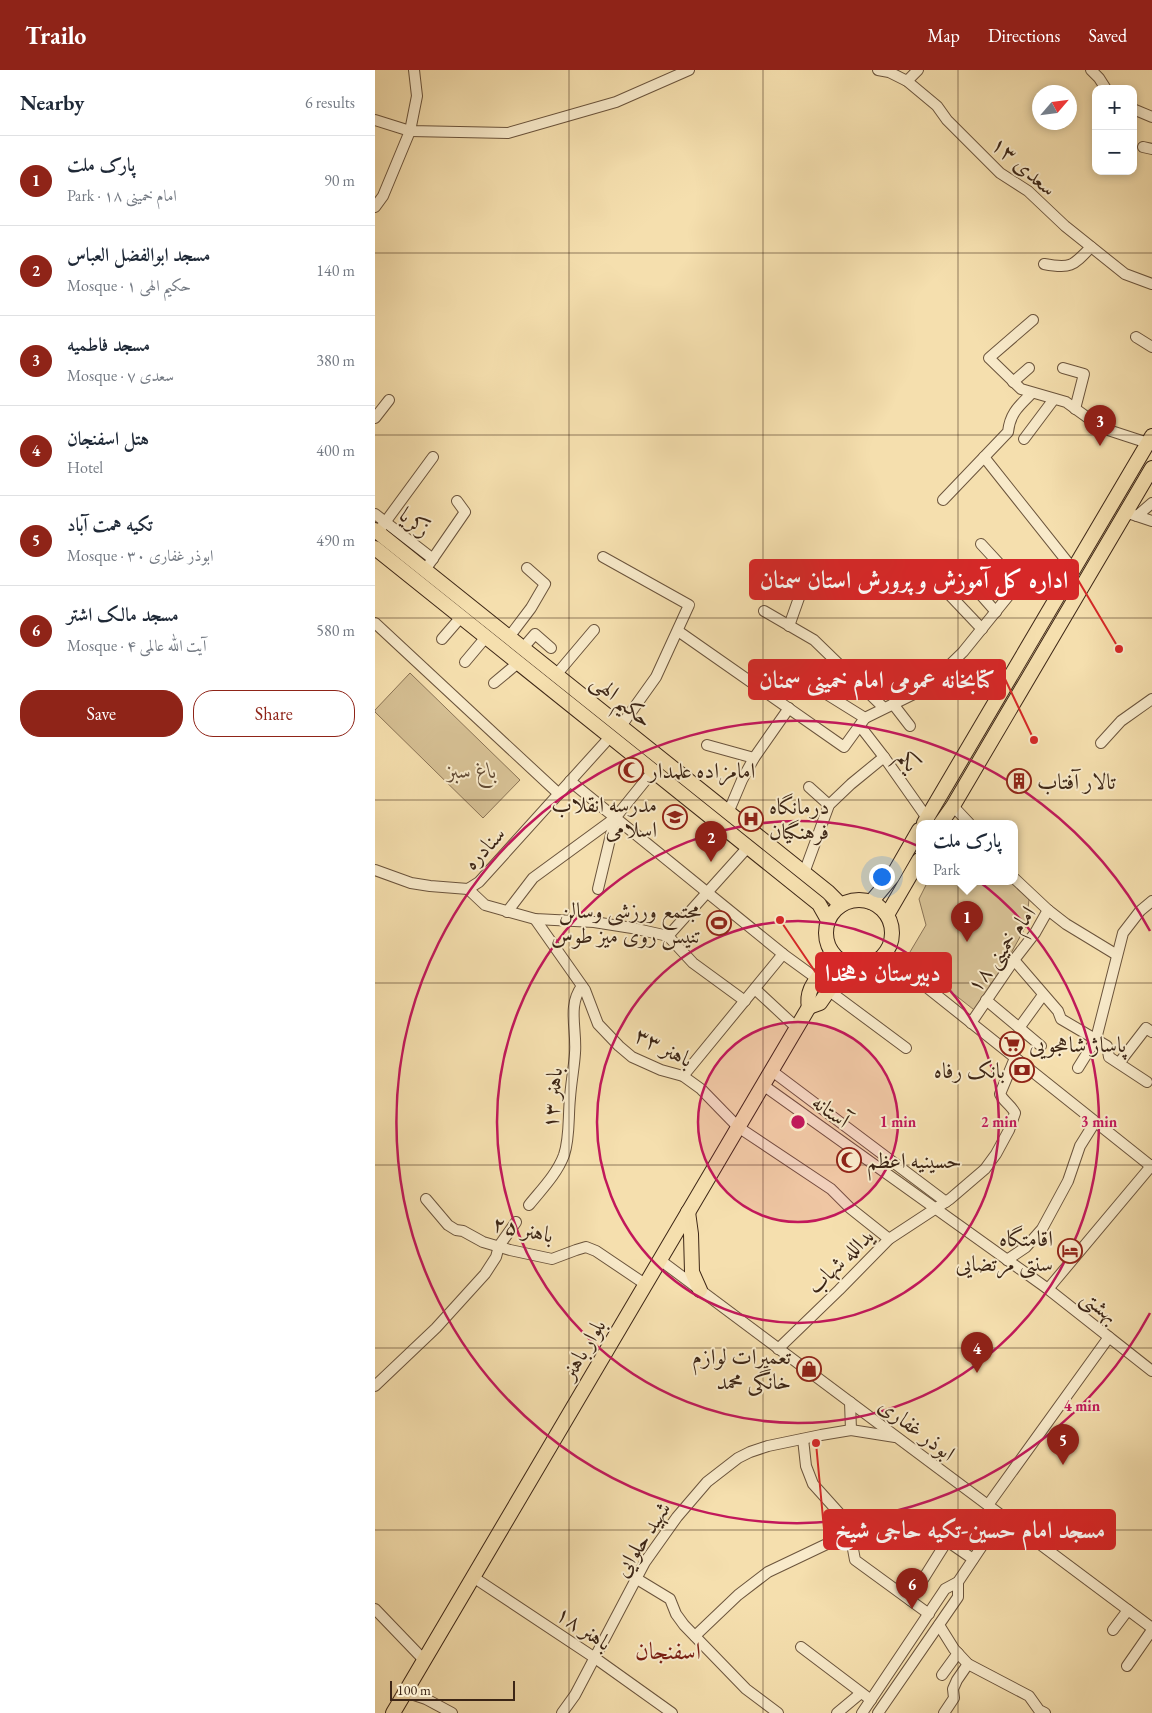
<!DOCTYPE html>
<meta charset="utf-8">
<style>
body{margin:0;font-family:"EB Garamond",Amiri,serif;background:#f6f6f7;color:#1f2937}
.controls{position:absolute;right:15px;top:15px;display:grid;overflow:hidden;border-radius:10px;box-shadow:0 2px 8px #0003}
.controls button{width:45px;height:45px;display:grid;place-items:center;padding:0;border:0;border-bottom:1px solid #e0e1e3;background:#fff;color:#1f2937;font:25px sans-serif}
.compass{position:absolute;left:657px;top:15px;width:45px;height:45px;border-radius:50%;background:#fff;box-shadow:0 2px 8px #0003;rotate:62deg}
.scale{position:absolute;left:15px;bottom:12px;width:125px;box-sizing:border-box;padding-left:5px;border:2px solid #3d2616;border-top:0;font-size:14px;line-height:18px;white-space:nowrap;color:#3d2616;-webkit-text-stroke:4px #f8eaca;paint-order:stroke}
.you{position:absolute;left:506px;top:806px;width:18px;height:18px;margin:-12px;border:4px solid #fff;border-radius:50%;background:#1a73e8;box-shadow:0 0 0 8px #1a73e833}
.badge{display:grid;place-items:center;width:32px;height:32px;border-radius:50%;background:#8f2418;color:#fff;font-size:16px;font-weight:700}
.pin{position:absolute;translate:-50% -41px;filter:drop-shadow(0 1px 2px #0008)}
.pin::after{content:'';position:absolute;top:26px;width:18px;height:15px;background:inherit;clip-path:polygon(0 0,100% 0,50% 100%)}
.popup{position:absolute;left:541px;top:750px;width:102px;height:65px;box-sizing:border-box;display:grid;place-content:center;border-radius:10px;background:#fff;filter:drop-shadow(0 1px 4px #0005);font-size:16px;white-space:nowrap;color:#747a83}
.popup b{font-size:19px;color:#1f2937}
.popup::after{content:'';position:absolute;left:50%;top:100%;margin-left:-10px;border:10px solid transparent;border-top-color:#fff}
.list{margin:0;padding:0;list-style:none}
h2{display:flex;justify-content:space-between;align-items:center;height:65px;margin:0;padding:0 20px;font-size:21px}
h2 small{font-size:16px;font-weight:400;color:#747a83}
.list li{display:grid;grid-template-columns:32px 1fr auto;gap:15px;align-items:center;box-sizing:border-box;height:90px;padding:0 20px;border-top:1px solid #e0e1e3}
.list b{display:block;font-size:19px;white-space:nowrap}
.list p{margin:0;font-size:16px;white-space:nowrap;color:#747a83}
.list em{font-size:16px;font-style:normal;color:#747a83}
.actions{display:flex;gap:10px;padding:15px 20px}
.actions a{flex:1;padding:11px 0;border:1px solid #8f2418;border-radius:20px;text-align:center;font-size:18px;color:#8f2418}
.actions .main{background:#8f2418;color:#fff}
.map{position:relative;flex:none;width:777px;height:1643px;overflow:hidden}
header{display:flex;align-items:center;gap:30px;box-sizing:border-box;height:70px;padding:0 25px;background:#8f2418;color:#fff}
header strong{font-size:24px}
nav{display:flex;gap:28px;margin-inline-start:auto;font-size:18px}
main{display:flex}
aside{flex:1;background:#fff}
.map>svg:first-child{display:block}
.green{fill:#d6c094;stroke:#8a7355}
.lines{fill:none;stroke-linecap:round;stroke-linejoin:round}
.minor-casing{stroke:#6b543c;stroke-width:12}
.major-casing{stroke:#3d2616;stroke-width:16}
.minor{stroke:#f8eaca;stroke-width:10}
.major{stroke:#f5dfae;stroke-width:14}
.grid{fill:none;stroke:#3d2616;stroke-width:1;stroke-opacity:0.55}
.ring{fill:none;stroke:#c2185b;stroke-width:2.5}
.labels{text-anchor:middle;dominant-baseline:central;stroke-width:4;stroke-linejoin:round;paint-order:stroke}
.street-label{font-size:22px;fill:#3d2616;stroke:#f8eaca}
.park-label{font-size:22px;font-style:italic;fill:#634c36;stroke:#f8eaca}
.poi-label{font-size:22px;fill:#3d2616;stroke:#f8eaca;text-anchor:start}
.neighbourhood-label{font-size:24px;fill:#7a1f14;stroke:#f8eaca}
.centre{fill:#c2185b;stroke:#f8eaca;stroke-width:2.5}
.ring-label{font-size:15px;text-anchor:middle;font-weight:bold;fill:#c2185b;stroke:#f8eaca;stroke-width:4;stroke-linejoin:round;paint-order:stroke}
.leader{fill:none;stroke:#d62828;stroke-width:2}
.callout-dot{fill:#d62828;stroke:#f8eaca;stroke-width:2}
.callout{fill:#d62828;stroke:#d62828;stroke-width:2}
.callout-label{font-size:24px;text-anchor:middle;font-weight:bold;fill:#fff}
</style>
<header>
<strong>Trailo</strong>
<nav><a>Map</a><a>Directions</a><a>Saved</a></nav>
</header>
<main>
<aside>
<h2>Nearby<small>6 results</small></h2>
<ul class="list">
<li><span class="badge">1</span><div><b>پارک ملت</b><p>Park · امام خمینی ۱۸</p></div><em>90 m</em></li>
<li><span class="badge">2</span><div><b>مسجد ابوالفضل العباس</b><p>Mosque · حکیم الهی ۱</p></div><em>140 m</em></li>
<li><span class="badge">3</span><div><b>مسجد فاطمیه</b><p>Mosque · سعدی ۷</p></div><em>380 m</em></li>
<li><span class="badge">4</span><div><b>هتل اسفنجان</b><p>Hotel</p></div><em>400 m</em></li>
<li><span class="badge">5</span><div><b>تکیه همت آباد</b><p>Mosque · ابوذر غفاری ۳۰</p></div><em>490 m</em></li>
<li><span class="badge">6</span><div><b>مسجد مالک اشتر</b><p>Mosque · آیت الله عالمی ۴</p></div><em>580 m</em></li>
</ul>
<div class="actions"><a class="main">Save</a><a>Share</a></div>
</aside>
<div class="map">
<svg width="777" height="1643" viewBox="0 0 777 1643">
<rect width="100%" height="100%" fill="#f5dfae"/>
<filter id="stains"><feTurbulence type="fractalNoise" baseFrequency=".004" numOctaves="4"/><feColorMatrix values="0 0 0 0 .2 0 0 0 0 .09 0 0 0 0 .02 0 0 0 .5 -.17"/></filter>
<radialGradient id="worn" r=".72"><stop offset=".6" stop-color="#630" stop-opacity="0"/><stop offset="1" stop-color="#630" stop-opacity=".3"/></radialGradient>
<g class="green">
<path d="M35,603l110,107 -37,38 -108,-106v-2z"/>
<path d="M553,811h84l18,10 -4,35 -48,87 -71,-56 19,-32 -7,-26z"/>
</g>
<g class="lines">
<defs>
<g id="minor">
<path d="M39,0l3,26 -7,35 98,2 108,-31 73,-32"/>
<path d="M503,0l11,2 18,9 30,25 10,14 53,53 28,18 37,35 60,48 27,10"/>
<path d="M716,0l8,8 7,11"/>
<path d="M532,11l11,-11"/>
<path d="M758,39l19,8"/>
<path d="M0,50l35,11 -27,65 -8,11"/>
<path d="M768,77l9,2"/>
<path d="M669,194c27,5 29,2 47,-17"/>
<path d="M658,250l-44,38 32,31 45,13 36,26 46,15"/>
<path d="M761,267l16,10"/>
<path d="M688,298l21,6 -9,35"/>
<path d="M638,312l16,-14"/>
<path d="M0,348l14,-18"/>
<path d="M649,369l30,-40"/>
<path d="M609,387l89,112"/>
<path d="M568,430l65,-68c2,-19 11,-26 24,-39"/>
<path d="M750,442l27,9"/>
<path d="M0,444l58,45"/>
<path d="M762,446l15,-13"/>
<path d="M3,462l55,-75"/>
<path d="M606,474l37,40"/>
<path d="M228,487l86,48 -33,72 -35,49"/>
<path d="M50,500l40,-58 -8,-11"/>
<path d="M584,500l37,42"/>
<path d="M571,521l36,38"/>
<path d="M389,541l50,29 70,68"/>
<path d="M0,553l184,171"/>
<path d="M414,556l11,-31"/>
<path d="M303,561l166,116 21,-29 61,-30 37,-36 55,-68 25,-19 30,4"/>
<path d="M134,567l22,-29 14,-24 -18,-16"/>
<path d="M67,569l19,-22"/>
<path d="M148,578l12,-14 16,14"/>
<path d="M90,592l21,-25"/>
<path d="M181,605l38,-45"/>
<path d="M119,613l24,-20"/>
<path d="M453,625l37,23"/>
<path d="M518,634l17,22"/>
<path d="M485,656l24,31 43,61"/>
<path d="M726,673l20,-22 31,-22"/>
<path d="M332,675l47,13"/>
<path d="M195,711l213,173 33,24"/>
<path d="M434,717l20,18"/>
<path d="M577,735l17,18"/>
<path d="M353,743l14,-33 12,-22 35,-50"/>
<path d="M0,800l36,13 19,3 38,3 11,-7 131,-145"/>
<path d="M429,803l25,-68 22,-21 33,-27"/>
<path d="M640,809l33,31"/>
<path d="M93,819l17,16 50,14 59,3 38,6 36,8 25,27 52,38"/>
<path d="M223,819l17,-71"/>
<path d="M132,842l26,-34 82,-60 38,-47"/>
<path d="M160,849l50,71 13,34 21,22 13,11 29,13 22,6 18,13 37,38 93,62 19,19 39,31"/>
<path d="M293,866l80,-89"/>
<path d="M510,884l267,213"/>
<path d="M639,890l44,51 3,8 46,27 2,11 38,25"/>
<path d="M380,919l42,39"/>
<path d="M453,920l78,58"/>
<path d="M611,930l55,46"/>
<path d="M596,953l43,-63 21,-27 13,-23 18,14 51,31"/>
<path d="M644,958l24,-33"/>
<path d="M744,993l27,-35 6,4"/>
<path d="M703,998l18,-29 27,-106 17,-22 12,-10"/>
<path d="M397,1001l174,131"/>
<path d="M308,1006l100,-122"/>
<path d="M388,1015l285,204 104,82"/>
<path d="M51,1129l22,26 8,5 7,1 20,11 27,8 42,9 24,-9 10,-3 10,4 49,33"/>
<path d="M154,1135c12,-15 28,-31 35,-50 6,-18 4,-38 6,-57 1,-15 4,-30 5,-45 2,-24 -8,-47 7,-67"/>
<path d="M285,1190l492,368"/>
<path d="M632,1190l19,-13 16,-18 26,-48 12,-35 15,-24"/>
<path d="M673,1219l104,-124"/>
<path d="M403,1279l61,-59 50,-51 61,-40 35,-30 11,-15 13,-24 6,-17c-4,-8 -11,-11 -15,-19l15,-36"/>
<path d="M0,1316l61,-58 49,-54 11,-17 3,-11 17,-24"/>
<path d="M475,1332l1,28"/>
<path d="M428,1369l3,27 7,18 27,30 10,19 5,27 74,54"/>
<path d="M613,1435l121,-168"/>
<path d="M98,1507l122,81 77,55"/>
<path d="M262,1509l33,20 6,15 8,11 62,64 32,24"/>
<path d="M535,1530l37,-59 26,18"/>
<path d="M0,1539l49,51"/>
<path d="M564,1555l15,24 14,15 61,32 10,14 6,3"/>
<path d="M738,1560l15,-20"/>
<path d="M320,1566l43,-41 30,-23 82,-39"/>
<path d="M426,1577l70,53"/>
<path d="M752,1596l25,-36"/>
<path d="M567,1605l16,-22"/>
<path d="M30,1622l21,7 26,14"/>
<path d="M187,1643l13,-18 70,-133 32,-45 30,-35 31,-24 12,-6 18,-6 53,-11 30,-5 44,7"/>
<path d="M462,1643l24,-20"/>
<path d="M487,1643l83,-124 13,-7 44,-66"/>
<path d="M503,1643l80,-116v-15"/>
<path d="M569,1643l10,-15 -1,-9 4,-9 11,-16"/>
</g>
<g id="major">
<path d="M0,460l453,362 13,13"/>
<path d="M0,478l444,356 9,16"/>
<path d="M549,753l228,-387"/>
<path d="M566,753l12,-17 199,-338"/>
<circle cx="484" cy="863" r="33"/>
<path d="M496,832l21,-25 27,-47"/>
<path d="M512,845l32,-55"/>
<path d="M434,937c-4,-19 10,-29 19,-44 2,-4 2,-8 3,-12"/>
<path d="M434,937l11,-4 27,-39"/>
<path d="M313,1142l3,22 1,38 8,18"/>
<path d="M18,1643l416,-706"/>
</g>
</defs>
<use href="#minor" class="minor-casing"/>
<use href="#major" class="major-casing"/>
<use href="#minor" class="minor"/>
<use href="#major" class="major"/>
</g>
<path class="grid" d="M194,0v1643M388,0v1643M583,0v1643M0,183h777M0,365h777M0,548h777M0,730h777M0,913h777M0,1095h777M0,1278h777M0,1460h777"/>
<circle cx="423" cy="1052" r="100" fill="#c2185b" fill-opacity=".12"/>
<g class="ring">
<circle cx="423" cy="1052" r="100"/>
<circle cx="423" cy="1052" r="201"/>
<circle cx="423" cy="1052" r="301"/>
<path d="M775 1243A401 401 0 1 1 775 861"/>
</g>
<defs>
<symbol id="mosque-ring" viewBox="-11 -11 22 22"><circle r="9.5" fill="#f8eaca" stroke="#8f2418" stroke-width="1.5"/><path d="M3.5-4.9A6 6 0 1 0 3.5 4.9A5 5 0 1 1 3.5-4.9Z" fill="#8f2418"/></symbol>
<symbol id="building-ring" viewBox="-11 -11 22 22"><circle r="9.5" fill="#f8eaca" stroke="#8f2418" stroke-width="1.5"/><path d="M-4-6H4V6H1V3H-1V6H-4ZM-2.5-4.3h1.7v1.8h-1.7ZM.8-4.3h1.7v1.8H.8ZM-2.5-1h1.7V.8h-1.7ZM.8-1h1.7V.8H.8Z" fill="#8f2418"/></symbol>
<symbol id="school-ring" viewBox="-11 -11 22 22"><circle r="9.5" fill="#f8eaca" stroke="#8f2418" stroke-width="1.5"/><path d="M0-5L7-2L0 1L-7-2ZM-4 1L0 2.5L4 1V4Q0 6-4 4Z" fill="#8f2418"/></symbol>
<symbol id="hospital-ring" viewBox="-11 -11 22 22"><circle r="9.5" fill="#f8eaca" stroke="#8f2418" stroke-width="1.5"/><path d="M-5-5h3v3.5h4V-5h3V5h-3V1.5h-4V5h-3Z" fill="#8f2418"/></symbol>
<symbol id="stadium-ring" viewBox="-11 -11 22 22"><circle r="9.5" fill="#f8eaca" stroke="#8f2418" stroke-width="1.5"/><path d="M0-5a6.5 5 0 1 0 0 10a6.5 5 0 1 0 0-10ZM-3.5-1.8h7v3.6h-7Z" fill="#8f2418"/></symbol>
<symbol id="supermarket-ring" viewBox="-11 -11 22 22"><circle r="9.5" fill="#f8eaca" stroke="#8f2418" stroke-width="1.5"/><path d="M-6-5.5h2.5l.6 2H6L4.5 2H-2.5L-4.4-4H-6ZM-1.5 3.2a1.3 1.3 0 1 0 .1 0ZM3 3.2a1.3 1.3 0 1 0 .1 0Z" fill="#8f2418"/></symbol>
<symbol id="bank-ring" viewBox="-11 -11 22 22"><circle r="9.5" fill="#f8eaca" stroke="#8f2418" stroke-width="1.5"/><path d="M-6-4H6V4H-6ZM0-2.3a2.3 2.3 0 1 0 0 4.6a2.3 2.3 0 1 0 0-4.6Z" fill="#8f2418"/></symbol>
<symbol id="hotel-ring" viewBox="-11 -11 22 22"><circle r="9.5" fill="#f8eaca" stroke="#8f2418" stroke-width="1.5"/><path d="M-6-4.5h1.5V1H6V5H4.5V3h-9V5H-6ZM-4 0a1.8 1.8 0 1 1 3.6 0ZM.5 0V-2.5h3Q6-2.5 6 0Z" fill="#8f2418"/></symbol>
<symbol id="shop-ring" viewBox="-11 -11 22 22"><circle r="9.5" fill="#f8eaca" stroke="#8f2418" stroke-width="1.5"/><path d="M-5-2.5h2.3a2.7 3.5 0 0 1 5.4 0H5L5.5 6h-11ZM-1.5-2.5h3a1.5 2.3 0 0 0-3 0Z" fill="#8f2418"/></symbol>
</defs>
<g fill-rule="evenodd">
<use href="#mosque-ring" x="242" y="686" width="28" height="28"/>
<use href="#building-ring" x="630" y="697" width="28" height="28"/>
<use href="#school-ring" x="286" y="733" width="28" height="28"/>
<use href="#hospital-ring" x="362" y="735" width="28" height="28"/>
<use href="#stadium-ring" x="330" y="839" width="28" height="28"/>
<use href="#supermarket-ring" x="623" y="960" width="28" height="28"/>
<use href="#bank-ring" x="633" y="986" width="28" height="28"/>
<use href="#mosque-ring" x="460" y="1076" width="28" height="28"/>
<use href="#hotel-ring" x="681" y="1167" width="28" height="28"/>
<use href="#shop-ring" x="420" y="1285" width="28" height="28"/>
</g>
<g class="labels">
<g class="street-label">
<text transform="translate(649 96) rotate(41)">سعدی ۱۳</text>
<text transform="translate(40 452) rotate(38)">زکریا</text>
<text transform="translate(247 630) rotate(39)">حکیم الهی</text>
<text transform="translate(534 691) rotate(55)">یکم</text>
<text transform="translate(109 778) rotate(-47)">سنادره</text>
<text transform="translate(626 879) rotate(-54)">امام خمینی ۱۸</text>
<text transform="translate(289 977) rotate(27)">باهنر ۳۳</text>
<text transform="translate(177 1028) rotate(-85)">باهنر ۱۳</text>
<text transform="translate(456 1041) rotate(36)">آستانه</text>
<text transform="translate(148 1159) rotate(12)">باهنر ۲۵</text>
<text transform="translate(465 1191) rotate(-44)">یدالله شهاب</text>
<text transform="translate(725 1236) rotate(38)">بهشتی</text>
<text transform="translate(208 1279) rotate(-59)">بلوار باهنر</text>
<text transform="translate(542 1359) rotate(37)">ابوذر غفاری</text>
<text transform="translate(267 1469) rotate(-57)">شهید حلوایی</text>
<text transform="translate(209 1558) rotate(34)">باهنر ۱۸</text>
</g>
<g class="park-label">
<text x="97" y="700">باغ سبز</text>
</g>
<g class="poi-label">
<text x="274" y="700">امامزاده علمدار</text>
<text x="662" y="711">تالار آفتاب</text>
<text x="282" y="734" text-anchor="end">مدرسه انقلاب<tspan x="282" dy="25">اسلامی</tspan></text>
<text x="394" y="736">درمانگاه<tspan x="394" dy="25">فرهنگیان</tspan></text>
<text x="326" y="840" text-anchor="end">مجتمع ورزشی وسالن<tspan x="326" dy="25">تنیس روی میز طوس</tspan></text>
<text x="654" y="974">پاساژ شاهجویی</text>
<text x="630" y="1000" text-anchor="end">بانک رفاه</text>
<text x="492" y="1090">حسینیه اعظم</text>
<text x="678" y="1168" text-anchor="end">اقامتگاه<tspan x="678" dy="25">سنتی مرتضایی</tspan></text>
<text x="416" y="1286" text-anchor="end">تعمیرات لوازم<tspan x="416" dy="25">خانگی محمد</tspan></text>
</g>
<g class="neighbourhood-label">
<text x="293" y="1580">اسفنجان</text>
</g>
</g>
<circle cx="423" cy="1052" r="8" class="centre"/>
<g class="ring-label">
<text x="523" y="1057">1 min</text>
<text x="624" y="1057">2 min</text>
<text x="724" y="1057">3 min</text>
<text x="707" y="1341">4 min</text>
</g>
<path class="leader" d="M744 579L703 510M659 670L630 609M405 850L441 903M441 1373L449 1459"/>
<g class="callout-dot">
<circle cx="744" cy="579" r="5"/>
<circle cx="659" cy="670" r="5"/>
<circle cx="405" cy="850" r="5"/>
<circle cx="441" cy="1373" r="5"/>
</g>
<g class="callout">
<rect x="375" y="490" width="328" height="39" rx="5"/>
<rect x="374" y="590" width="256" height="39" rx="5"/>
<rect x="441" y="883" width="135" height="39" rx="5"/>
<rect x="449" y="1440" width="291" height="39" rx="5"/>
</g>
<g class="callout-label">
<text x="539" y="518">اداره کل آموزش و پرورش استان سمنان</text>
<text x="502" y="618">کتابخانه عمومی امام خمینی سمنان</text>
<text x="508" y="911">دبیرستان دهخدا</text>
<text x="595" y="1468">مسجد امام حسین-تکیه حاجی شیخ</text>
</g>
<rect width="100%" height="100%" filter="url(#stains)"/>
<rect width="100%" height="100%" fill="url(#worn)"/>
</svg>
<div class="controls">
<button>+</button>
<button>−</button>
</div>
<svg class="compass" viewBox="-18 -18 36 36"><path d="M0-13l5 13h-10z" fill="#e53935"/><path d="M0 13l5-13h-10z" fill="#747a83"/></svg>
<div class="scale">100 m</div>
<div class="you"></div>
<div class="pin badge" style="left:592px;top:872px">1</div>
<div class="popup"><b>پارک ملت</b>Park</div>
<div class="pin badge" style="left:336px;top:792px">2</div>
<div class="pin badge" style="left:725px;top:376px">3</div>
<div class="pin badge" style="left:602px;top:1303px">4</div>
<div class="pin badge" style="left:688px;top:1395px">5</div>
<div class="pin badge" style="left:537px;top:1539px">6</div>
</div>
</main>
